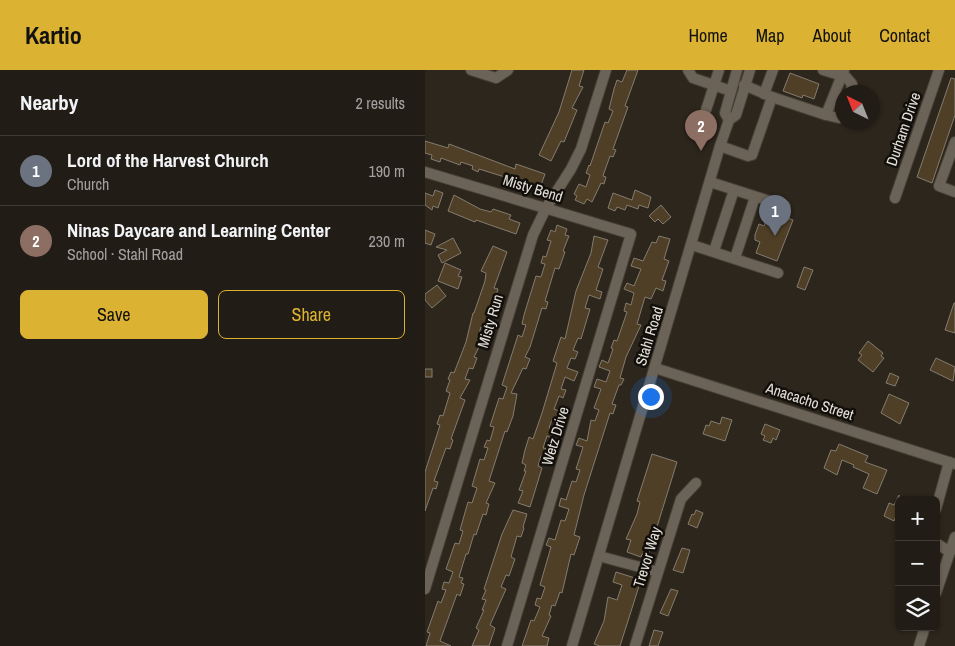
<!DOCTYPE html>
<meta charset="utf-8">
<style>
body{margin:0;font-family:"Archivo Narrow",sans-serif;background:#29251e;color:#f1f3f6}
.controls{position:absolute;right:15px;bottom:15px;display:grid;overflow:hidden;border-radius:8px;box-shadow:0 1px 4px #0004}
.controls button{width:45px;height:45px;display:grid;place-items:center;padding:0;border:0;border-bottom:1px solid #3e3a34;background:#211c15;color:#f1f3f6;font:25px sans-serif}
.compass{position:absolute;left:410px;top:15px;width:45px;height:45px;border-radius:50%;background:#211c15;box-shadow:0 1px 4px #0004;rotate:317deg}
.you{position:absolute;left:225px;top:326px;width:18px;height:18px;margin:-12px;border:4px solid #fff;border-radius:50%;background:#1a73e8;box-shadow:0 0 0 8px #1a73e833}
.badge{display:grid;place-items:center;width:32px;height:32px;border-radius:50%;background:#dcb233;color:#fff;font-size:16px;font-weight:700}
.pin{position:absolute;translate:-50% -41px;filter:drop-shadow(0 1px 2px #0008)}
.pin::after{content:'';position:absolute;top:26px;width:18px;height:15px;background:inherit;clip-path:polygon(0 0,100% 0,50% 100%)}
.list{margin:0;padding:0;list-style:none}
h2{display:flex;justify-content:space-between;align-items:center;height:65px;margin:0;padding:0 20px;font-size:21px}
h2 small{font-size:16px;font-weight:400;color:#a2a1a0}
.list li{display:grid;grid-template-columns:32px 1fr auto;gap:15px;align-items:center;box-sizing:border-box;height:70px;padding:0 20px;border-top:1px solid #3e3a34}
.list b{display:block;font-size:19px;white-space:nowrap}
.list p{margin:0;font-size:16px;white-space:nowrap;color:#a2a1a0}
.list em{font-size:16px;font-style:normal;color:#a2a1a0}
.actions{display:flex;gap:10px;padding:15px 20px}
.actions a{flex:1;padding:11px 0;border:1px solid #dcb233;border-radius:8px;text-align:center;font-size:18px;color:#dcb233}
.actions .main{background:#dcb233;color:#111}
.icon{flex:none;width:28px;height:28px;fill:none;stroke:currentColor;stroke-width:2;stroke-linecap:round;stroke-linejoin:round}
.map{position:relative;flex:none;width:530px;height:576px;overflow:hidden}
header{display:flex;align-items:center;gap:30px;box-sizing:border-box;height:70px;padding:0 25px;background:#dcb233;color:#111}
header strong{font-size:24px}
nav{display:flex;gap:28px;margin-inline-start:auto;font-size:18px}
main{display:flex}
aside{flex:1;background:#211c15}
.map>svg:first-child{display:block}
.building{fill:#4f3f26;stroke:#847c70}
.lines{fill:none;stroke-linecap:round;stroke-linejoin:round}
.minor-casing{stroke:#474139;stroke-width:12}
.minor{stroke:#6b6357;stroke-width:10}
.labels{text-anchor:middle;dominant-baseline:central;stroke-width:5;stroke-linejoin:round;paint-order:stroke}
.street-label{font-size:15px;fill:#e5e0da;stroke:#120f0b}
</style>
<header>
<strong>Kartio</strong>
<nav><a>Home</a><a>Map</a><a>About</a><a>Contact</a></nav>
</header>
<main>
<aside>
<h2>Nearby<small>2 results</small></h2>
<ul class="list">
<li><span class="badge" style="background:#6b7280">1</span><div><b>Lord of the Harvest Church</b><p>Church</p></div><em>190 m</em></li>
<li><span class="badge" style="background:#8d6e63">2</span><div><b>Ninas Daycare and Learning Center</b><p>School · Stahl Road</p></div><em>230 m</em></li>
</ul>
<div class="actions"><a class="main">Save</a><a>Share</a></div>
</aside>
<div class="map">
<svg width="530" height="576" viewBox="0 0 530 576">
<rect width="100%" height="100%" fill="#2c261c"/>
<g class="building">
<path d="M147,0h12l-5,16 4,1 -11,21 5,2 -13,32 -3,-1 -10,20 -12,-6 20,-43z"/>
<path d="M202,0h11l-13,36 3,1 -15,42 3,1 -3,7 -3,-1 -5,14 -2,6 3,1 -2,7 -3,-1 -9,19 -5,-3 -3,5 -9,-4 2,-4 -3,-2 5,-10 7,3 4,-12 -4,-2 3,-8 1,1 15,-44 3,1 5,-12 -4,-2 5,-20 3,-9 5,2z"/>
<path d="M365,3l29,11 -5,15 -11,-4 -1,3 -19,-7z"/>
<path d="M526,8l4,1v36l-23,68 -15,-6z"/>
<path d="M0,71l23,7 1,-4 66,25 1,-5 29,10 -5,14 -61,-19 -1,3 -6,-3 1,-3 -12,-4 -1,3 -19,-7 -1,4 -9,-3 1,-4 -7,-2z"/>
<path d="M10,120l8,3 -5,15 -5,-2 -1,4 -7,-5v-12l8,3z"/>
<path d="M210,120l16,7 -3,11 -9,-3 -1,4 -11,-4 -2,5 -8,-3 -2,4 -7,-3 5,-15 19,7z"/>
<path d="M29,125l26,14 11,3 2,-3 18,6 -2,4 11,4 -4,11 -40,-14 -1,2 -27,-11z"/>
<path d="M236,135l10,12 -8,7 -5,-5 -3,3 -6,-6z"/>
<path d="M345,141l23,9 -16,41 -21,-8 4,-11 -5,-2v-5l4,-11 5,2z"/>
<path d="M132,155l10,4 -2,6 4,1 -6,15 2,1 -6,17 -4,-1 -10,33 3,1 -2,7 -4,-1 -12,39 -5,10 5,2 -4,10 -3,-1 -12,25 6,1 -4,22 -6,16 -2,-1 -16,50 6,2 -9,20 3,1 -3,11 -3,-1 -7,21 -2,-1 -6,20h-2l-7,23 4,1 -2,5 3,1 -4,12 -3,-2 -17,47 11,5h-25l4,-13 -3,-1 11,-31 3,2 5,-13 -4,-1 2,-7 5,1 4,-11 -7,-3 9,-26 4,1 4,-13 -3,-1 8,-28 4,1 5,-15 -5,-2 8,-27 4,1 4,-12 -4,-1 3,-7 3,1 4,-14 -4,-1 9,-28 4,1 4,-12 -5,-2 16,-50 4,2 4,-12 -4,-1 2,-9 12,-39 5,1 4,-13 -4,-1 2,-7 3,1 5,-16 -4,-1 4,-10 4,2z"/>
<path d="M0,160l10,4 -4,11 -6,-2z"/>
<path d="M169,166l14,4 -10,27 5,2 -7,21 6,2 -2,7 -11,-4 -4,13 5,1 -9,30 -3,-1 -5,12 5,2 -3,7 -4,-1 -4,10 11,4 -4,9 -9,-4 -4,12 5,1 -3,8 -4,-2 -5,13 5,2 -3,7 -3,-1 -4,11 5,1 -3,9 -4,-2 -4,12 5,1 -2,8 -5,-1 -3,10 4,2 -12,39 -12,-4 5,-12 -4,-1 7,-19h-2l2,-6 -4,-2 3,-13 4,-13 4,2 9,-26 15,-50 -4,-2 8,-24 4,2 11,-48 15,-38z"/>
<path d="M234,166l11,3 -6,20 5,2 -7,19 4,1 -3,10 -7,-3 -5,11 -6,-2 -8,27 4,1 -15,32 -6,21 4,1 -3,6h-2l-7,19 4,1 -3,9 -3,-1 -26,82 -10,40 6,2 -6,18 -3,-1 -9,39 -2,-1 -5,14 -3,-1 -3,10 2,1 -9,20 7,2 -2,8h-25l9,-26 3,1 6,-14 -5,-2 2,-7 4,1 4,-12 -5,-2 11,-38 -5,-2 3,-7 6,2 6,-20 4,1 4,-12 -10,-3 2,-8 5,2 6,-19 4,1 4,-12 -4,-1 7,-22 -7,-2 3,-7 8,3 4,-21 4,1 4,-11 -5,-2 7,-19 -7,-2 3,-8 9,3 4,-11 -11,-4 3,-7 6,3 5,-14 -2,-1 3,-8 3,1 10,-29 -3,-1 2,-8 5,2 3,-12 -10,-4 3,-6 7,3 7,-17 -10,-3 3,-8 9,3 9,-19 4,1z"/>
<path d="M28,168l8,15 -19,10 -4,-8 9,-5 -11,-3z"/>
<path d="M68,176l14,6 -13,36 4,1 -12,39 -5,-1 -3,10 5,2 -9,18 3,1 -4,11 -4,-1 -4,11 5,1 -10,18 5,2 -14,39 2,1 -3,9 -4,-1 -12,33 4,1 -2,7 -3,-1 -8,23v-39l15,-47 -3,-1 3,-9 3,1 7,-23 -4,-2 4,-11 -2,-1 3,-7 3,1 12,-31 7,-29h1l11,-32 1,-8 -5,-2z"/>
<path d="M20,193l16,7 -3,6 4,1 -4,12 -20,-8z"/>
<path d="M379,197l9,3 -8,20 -8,-3z"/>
<path d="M12,215l9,11 -14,12 -7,-8v-6z"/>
<path d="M529,233h1v30l-10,-3z"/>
<path d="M443,271l15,12 -2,3 3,2 -11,14 -15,-12 4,-5 -3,-2z"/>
<path d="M511,288l19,9 -2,14 -23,-11z"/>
<rect x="0" y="299" width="7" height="8"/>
<path d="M465,303l9,4 -4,9 -9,-3z"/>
<path d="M464,324l20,9 -9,21 -19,-11z"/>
<path d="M297,347l10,3 -7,21 -22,-7 3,-9 3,1 2,-5 9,3z"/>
<path d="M340,354l15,6 -4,10 -3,-2 -2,5 -8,-3 2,-4 -4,-2z"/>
<path d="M414,374l29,12 -3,6 22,8 -10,24 -14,-6 6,-14 -16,-7 1,-2 -12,-5 -5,15 -13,-7 7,-18 5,1z"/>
<path d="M227,384l25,8 -29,94 -6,-2 -1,3 -14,-5 4,-12 -5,-1 11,-25 3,-12 -3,-1z"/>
<path d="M474,425v22l-3,-1 -2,5 -10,-5 5,-13 5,2z"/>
<path d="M88,440l14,4 -4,13 1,1 -3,9 -4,-1 -6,21 4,2 -6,17 -3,-1 -5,12 5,2 -16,36 5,3 -6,18h-17l7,-16 -3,-2 8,-18h-2l4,-10 -4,-1 4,-9 -2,-1 18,-55z"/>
<path d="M271,440l7,3 -6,15 -9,-4 4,-10 2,1z"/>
<path d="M257,478l8,2 -7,23 -10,-3z"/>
<path d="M191,502l19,6 -1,3 6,2 -20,63h-20l-6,-2 10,-23 4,-24 9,3 5,-15 -9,-3z"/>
<path d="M246,519l7,2 -10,25 -8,-3z"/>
<path d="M229,560l9,2 -5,14h-9z"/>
</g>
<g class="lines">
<defs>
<g id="minor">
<path d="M46,0l25,8 12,-8"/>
<path d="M263,0l5,8 38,13"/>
<path d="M398,0l23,7 6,7 -1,7"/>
<path d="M319,15l28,12 54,18 18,-45"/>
<path d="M339,24l9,-24"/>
<path d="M281,40l13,-40"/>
<path d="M401,45l13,3 4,-4"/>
<path d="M304,50l-4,-7 12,-43"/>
<path d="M530,72l-16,44 16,6"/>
<path d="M295,76l28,10 4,-1 20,-58"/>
<path d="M0,102l206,62 -124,412"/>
<path d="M285,112l75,24"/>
<path d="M470,128l44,-128"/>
<path d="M267,175l86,28"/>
<path d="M289,181l20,-61"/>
<path d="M310,188l20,-61"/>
<path d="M230,298l300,96"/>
<path d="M511,439l13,-47"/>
<path d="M511,473l14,9"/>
<path d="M174,486l59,16"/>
<path d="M0,519l108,-354 13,-27 25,-39 10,-20 25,-79"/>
<path d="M511,523l19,-56"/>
<path d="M147,576l148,-500 9,-26 7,-5 14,-45"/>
<path d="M210,576l46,-147 15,-16"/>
<path d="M494,576l6,-19"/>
</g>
</defs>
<use href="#minor" class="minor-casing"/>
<use href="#minor" class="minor"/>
</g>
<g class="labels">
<g class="street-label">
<text transform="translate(478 59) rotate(-71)">Durham Drive</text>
<text transform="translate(108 118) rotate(17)">Misty Bend</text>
<text transform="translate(65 251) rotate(-73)">Misty Run</text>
<text transform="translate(224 266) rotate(-73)">Stahl Road</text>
<text transform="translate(385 331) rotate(18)">Anacacho Street</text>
<text transform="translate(130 366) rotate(-73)">Wetz Drive</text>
<text transform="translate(222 487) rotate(-73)">Trevor Way</text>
</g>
</g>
</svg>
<div class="controls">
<button>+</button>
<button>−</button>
<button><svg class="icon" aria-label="layers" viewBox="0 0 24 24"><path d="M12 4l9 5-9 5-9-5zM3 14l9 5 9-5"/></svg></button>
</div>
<svg class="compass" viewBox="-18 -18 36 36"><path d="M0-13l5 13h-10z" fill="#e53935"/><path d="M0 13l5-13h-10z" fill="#a2a1a0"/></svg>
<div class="you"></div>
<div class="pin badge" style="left:350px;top:166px;background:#6b7280">1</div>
<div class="pin badge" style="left:276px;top:81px;background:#8d6e63">2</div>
</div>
</main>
